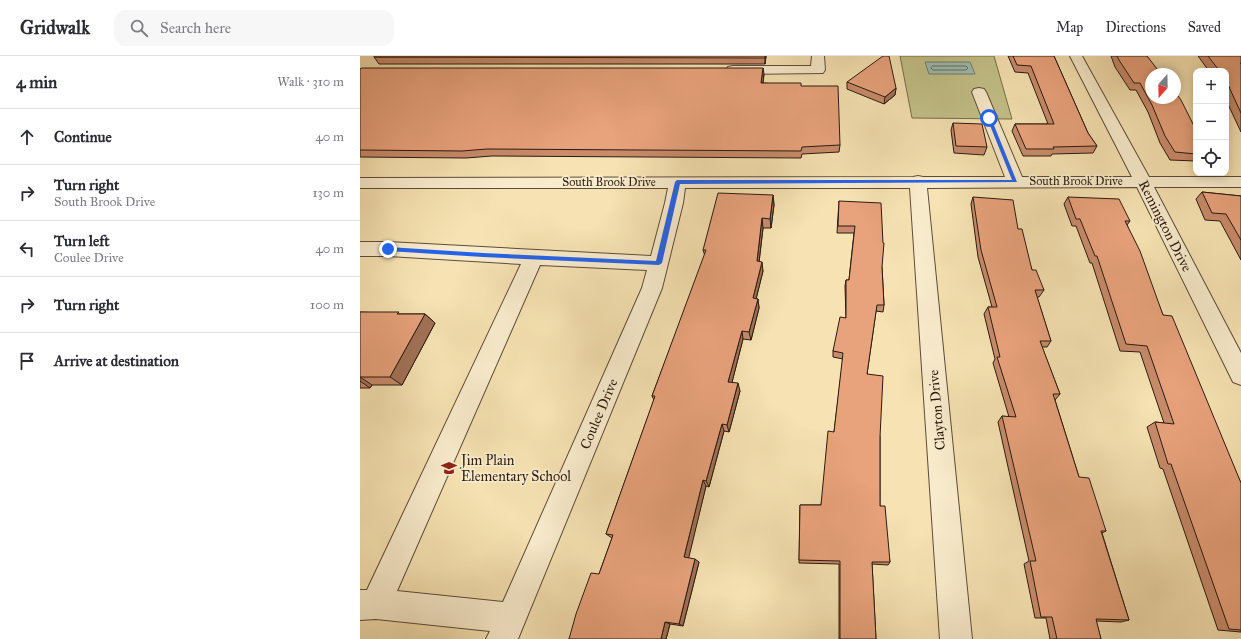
<!DOCTYPE html>
<meta charset="utf-8">
<style>
body{margin:0;font-family:"IM FELL Great Primer",serif;background:#f7f7f7;color:#2b2b33}
.controls{position:absolute;right:12px;top:12px;display:grid;overflow:hidden;border-radius:8px;box-shadow:0 2px 10px #0003}
.controls button{width:36px;height:36px;display:grid;place-items:center;padding:0;border:0;border-bottom:1px solid #e1e1e2;background:#fff;color:#2b2b33;font:20px sans-serif}
.compass{position:absolute;left:785px;top:12px;width:36px;height:36px;border-radius:50%;background:#fff;box-shadow:0 2px 10px #0003;rotate:200deg}
.stop{position:absolute;width:12px;height:12px;margin:-9px;border:3px solid #2563eb;border-radius:50%;background:#fff}
.stop.end{background:#2563eb;border-color:#fff;box-shadow:0 1px 4px #0008}
.list{margin:0;padding:0;list-style:none}
h2{display:flex;justify-content:space-between;align-items:center;height:52px;margin:0;padding:0 16px;font-size:17px}
h2 small{font-size:13px;font-weight:400;color:#7c7c81}
.list li{display:grid;grid-template-columns:26px 1fr auto;gap:12px;align-items:center;box-sizing:border-box;height:56px;padding:0 16px;border-top:1px solid #e1e1e2}
.list b{display:block;font-size:15px;white-space:nowrap}
.list p{margin:0;font-size:13px;white-space:nowrap;color:#7c7c81}
.list em{font-size:13px;font-style:normal;color:#7c7c81}
.icon{flex:none;width:22px;height:22px;fill:none;stroke:currentColor;stroke-width:2;stroke-linecap:round;stroke-linejoin:round}
.map{position:relative;flex:none;width:881px;height:583px;overflow:hidden}
header{display:flex;align-items:center;gap:24px;box-sizing:border-box;height:56px;padding:0 20px;background:#fff;border-bottom:1px solid #e1e1e2}
header strong{font-size:19px}
nav{display:flex;gap:22px;margin-inline-start:auto;font-size:14px}
.search{width:280px;height:36px;background:#f7f7f7;display:flex;align-items:center;gap:10px;box-sizing:border-box;padding:0 14px;border-radius:12px;color:#7c7c81;font-size:15px}
main{display:flex}
aside{flex:1;background:#fff}
.map>svg:first-child{display:block}
.green{fill:#c3c188;stroke:#766e4c}
.water{fill:#9dbdb0;stroke:#6f7c70}
.lines{fill:none;stroke-linecap:round;stroke-linejoin:round}
.shore{stroke:#646c60;stroke-width:1}
.minor-casing{stroke:#5d4c38;stroke-width:2}
.minor{fill:#f9eccd;fill-rule:evenodd}
.wall{fill:#c88b6b;stroke:#2a1a0f}
.shaded-wall{fill:#a27157;stroke:#2a1a0f}
.building{fill:#e8a27c;stroke:#2a1a0f}
.route{fill:#2563eb}
.labels{text-anchor:middle;dominant-baseline:central;stroke-width:3.5;stroke-linejoin:round;paint-order:stroke}
.far-street-label{font-size:12px;fill:#2a1a0f;stroke:#f9eccd}
.street-label{font-size:14px;fill:#2a1a0f;stroke:#f9eccd}
.poi-label{font-size:14px;fill:#2a1a0f;stroke:#f9eccd;text-anchor:start}
</style>
<header>
<strong>Gridwalk</strong>
<div class="search"><svg class="icon" aria-label="search" viewBox="0 0 24 24"><circle cx="10" cy="10" r="6"/><path d="M15 15l6 6"/></svg>Search here</div>
<nav><a>Map</a><a>Directions</a><a>Saved</a></nav>
</header>
<main>
<aside>
<h2>4 min<small>Walk · 310 m</small></h2>
<ul class="list">
<li><svg class="icon" aria-label="ahead" viewBox="0 0 24 24"><path d="M12 20V5M6 11l6-6 6 6"/></svg><div><b>Continue</b></div><em>40 m</em></li>
<li><svg class="icon" aria-label="right" viewBox="0 0 24 24"><path d="M7 20v-9h11M14 6l5 5-5 5"/></svg><div><b>Turn right</b><p>South Brook Drive</p></div><em>130 m</em></li>
<li><svg class="icon" aria-label="left" viewBox="0 0 24 24"><path d="M17 20v-9H6M10 6l-5 5 5 5"/></svg><div><b>Turn left</b><p>Coulee Drive</p></div><em>40 m</em></li>
<li><svg class="icon" aria-label="right" viewBox="0 0 24 24"><path d="M7 20v-9h11M14 6l5 5-5 5"/></svg><div><b>Turn right</b></div><em>100 m</em></li>
<li><svg class="icon" aria-label="arrive" viewBox="0 0 24 24"><path d="M6 21V4h12l-3 4 3 4H6"/></svg><div><b>Arrive at destination</b></div></li>
</ul>
</aside>
<div class="map">
<svg width="881" height="583" viewBox="0 0 881 583">
<rect width="100%" height="100%" fill="#f6e2b2"/>
<filter id="stains"><feTurbulence type="fractalNoise" baseFrequency=".005" numOctaves="4"/><feColorMatrix values="0 0 0 0 .2 0 0 0 0 .09 0 0 0 0 .02 0 0 0 .5 -.17"/></filter>
<radialGradient id="worn" r=".72"><stop offset=".6" stop-color="#630" stop-opacity="0"/><stop offset="1" stop-color="#630" stop-opacity=".3"/></radialGradient>
<path class="green" d="M540,0h94l18,63 -100,-1z"/>
<path class="water" d="M565,6h45l5,12h-46z"/>
<g class="lines">
<path class="shore" d="M573,10h33l2,2 -2,2h-33l-2,-2z"/>
<defs>
<g id="minor">
<path d="M452,0h12l1,14 -2,3 -90,1 -5,-1 -2,-3 2,-3 5,-1h78z"/>
<path d="M710,0h12l67,121h92v10h-87l87,166v32l-8,-3 -96,-195 -210,1 45,451h-32l-30,-451h-225l-2,15 -21,85 -144,351h-32l4,-8 -114,-12 -16,1v-30h7l154,-326 -133,-8h-28v-14h28l263,14 14,-53 3,-15h-308v-10l553,-1 5,-1 5,1h82l-33,-85 2,-3 5,-1 5,1 2,3 36,85h110zM180,209l107,5 -5,18 -139,314 -106,-11z"/>
</g>
</defs>
<use href="#minor" class="minor-casing"/>
<use href="#minor" class="minor"/>
</g>
<g class="wall">
<path d="M406,0l-1,8h-386l-5,-7z"/>
<path d="M648,0h46l34,77 9,13 -4,7 -41,1 -1,2h-28l-11,-25 3,-7h33l-20,-51 -13,-1z"/>
<path d="M751,0h36l49,74v31l-26,-1 -10,-17 -12,-31 -12,-22h-6l-15,-23z"/>
<path d="M838,0h43v76l-15,-32v-29h-17z"/>
<path d="M0,13l404,5 -1,9 38,3 39,59 -1,7 -37,2 -1,4 -309,-2 -26,2 -106,-1z"/>
<path d="M487,26l49,6 -1,7 -11,9 -37,-15z"/>
<path d="M593,67l34,24 -3,8 -30,-2 -3,-23z"/>
<path d="M842,136l39,4v64l-21,-39 -15,-1 -9,-21z"/>
<path d="M413,139l1,10 -3,23h-8l-4,34 4,9 -7,28h2l1,9 -8,32 -8,-1 -11,43 8,9 -11,41 -5,-1 -15,56 -3,-1 -18,72 11,4 -16,64 -13,-2 -4,15h-97l30,-65 13,-36 -6,-4 48,-134 -2,-4 53,-140 -2,-6z"/>
<path d="M613,141l45,32 14,41 12,20 -5,7h-2l14,44 -4,6h-5l18,47 -5,6 24,77 27,54 -4,2 27,87 -8,2 -25,-1 5,18h-51l-4,-21h-11l-11,-54 5,-3 -31,-139 4,-6 7,1 -16,-54 2,-4 -11,-45 4,-7h4l-14,-50 -7,-53z"/>
<path d="M708,141l62,24 -3,4 36,90 78,168v149l-23,-2 -55,-161 -3,-1 -13,-41 8,-5 9,1 -24,-71 -20,-1 -28,-88h-2l-14,-37h-4l-8,-22z"/>
<path d="M479,145l43,66 2,38 -1,7 -7,-1 -9,63 13,63v69l10,56 -2,3 -16,-1 4,75h-37v-75l-40,-1 1,-58h21l13,-73 9,-73 -10,-2v-6l13,-33 -1,-32 1,-6h3l5,-47h-17z"/>
<path d="M0,256l41,2h24l10,9 -33,62h-30l-2,3h-10z"/>
</g>
<g class="shaded-wall">
<path d="M405,0h1l-1,8z"/>
<path d="M403,12l1,6 -2,16 -1,-7z"/>
<path d="M536,32l-1,7 -11,9 1,-7z"/>
<path d="M413,139l1,10 -3,23 -1,-9z"/>
<path d="M402,162l1,10 -5,43 -1,-10z"/>
<path d="M402,206l1,9 -9,36 -1,-9z"/>
<path d="M398,243l1,9 -8,32 -2,-8z"/>
<path d="M65,258l10,9 -33,62 -12,-8z"/>
<path d="M382,275l1,8 -13,51 -2,-8z"/>
<path d="M0,321l12,8 -2,3 -10,-7z"/>
<path d="M378,327l2,8 -11,41 -2,-7z"/>
<path d="M362,368l2,7 -15,56 -3,-6z"/>
<path d="M343,424l3,6 -18,75 -4,-4z"/>
<path d="M335,503l4,3 -16,64 -4,-2z"/>
<path d="M305,566l5,2 -4,15h-5z"/>
</g>
<g class="building">
<path d="M14,0h391v2l-391,-1z"/>
<path d="M523,0h6l7,32 -11,9 -38,-15z"/>
<path d="M653,0h41l34,77 9,13 -44,1 1,2h-28l-11,-25h39l-23,-58 -14,-1z"/>
<path d="M757,0h30l14,18h-10v24h24v-6l6,8 15,30v24l-21,-2 -10,-16 -13,-31 -12,-22h-6l-15,-23z"/>
<path d="M848,0h33v7h-1l1,1v49l-12,-26 1,1 -4,-6v-11h-10l-1,-2h3z"/>
<path d="M2,12h401l-2,15h40v3h37l2,59 -38,2 -1,4 -314,-2 -25,2 -102,-1v-81z"/>
<path d="M593,67l29,1 5,23 -31,-1z"/>
<path d="M842,136l39,4v44l-15,-26 -14,-1z"/>
<path d="M358,137l55,2 -3,24 -8,-1 -5,43 5,1 -9,36 5,1 -9,33 -7,-1 -14,51 10,1 -11,42 -5,-1 -16,57 -3,-1 -19,77 11,2 -16,65 -14,-2 -4,17h-92l7,-25 15,-41 8,1 14,-39 -7,-1 49,-138h-3l54,-146h-3z"/>
<path d="M613,141l40,3 5,29h4l10,41h4l8,20h-9l16,51h-11l20,53h-7l26,83 10,1 17,53h-5l28,89 -33,-1 5,20h-44l-5,-22h-11l-11,-56h6l-34,-145 14,1 -19,-60h3l-12,-50h9l-16,-57z"/>
<path d="M708,141l51,2 11,22h-5l15,30 23,64 9,1 69,167v147l-12,-1 -58,-165h-3l-13,-42 19,2 -27,-78 -21,-2 -29,-88h-2l-15,-37h-4z"/>
<path d="M479,145l42,2 2,40h1l-2,24 2,38h-7l-10,69 16,2 -3,61v69h5l5,56h-18l4,77h-36v-78l-41,-1 1,-55h21l7,-74 6,1 9,-79 -10,-2 7,-34 6,1v-38h3l6,-54h-17z"/>
<path d="M0,256h39l-2,2h28l-35,63h-30z"/>
</g>
<path class="route" d="M629,60l2,2 26,64 -337,2 -18,79 -3,2 -176,-8 -95,-6 -3,-2 3,-2 95,6 173,8 19,-79 2,-2h335l-25,-62z"/>
<defs>
<symbol id="school-bare" viewBox="-9 -9 18 18"><path d="M0-5L7-2L0 1L-7-2ZM-4 1L0 2.5L4 1V4Q0 6-4 4Z" fill="#8f2418" stroke="#f9eccd" stroke-width="2.5" paint-order="stroke"/></symbol>
</defs>
<g fill-rule="evenodd">
<use href="#school-bare" x="78" y="401" width="22" height="22"/>
</g>
<g class="labels">
<g class="far-street-label">
<text x="716" y="125">South Brook Drive</text>
<text x="249" y="126">South Brook Drive</text>
</g>
<g class="street-label">
<text transform="translate(805 170) rotate(63)">Remington Drive</text>
<text transform="translate(577 354) rotate(-95)">Clayton Drive</text>
<text transform="translate(239 358) rotate(-67)">Coulee Drive</text>
</g>
<g class="poi-label">
<text x="101" y="404">Jim Plain<tspan x="101" dy="16">Elementary School</tspan></text>
</g>
</g>
<rect width="100%" height="100%" filter="url(#stains)"/>
<rect width="100%" height="100%" fill="url(#worn)"/>
</svg>
<div class="controls">
<button>+</button>
<button>−</button>
<button><svg class="icon" aria-label="locate" viewBox="0 0 24 24"><circle cx="12" cy="12" r="6"/><path d="M12 2v4M12 18v4M2 12h4M18 12h4"/></svg></button>
</div>
<svg class="compass" viewBox="-18 -18 36 36"><path d="M0-13l5 13h-10z" fill="#e53935"/><path d="M0 13l5-13h-10z" fill="#7c7c81"/></svg>
<div class="stop" style="left:629px;top:62px"></div>
<div class="stop end" style="left:28px;top:193px"></div>
</div>
</main>
